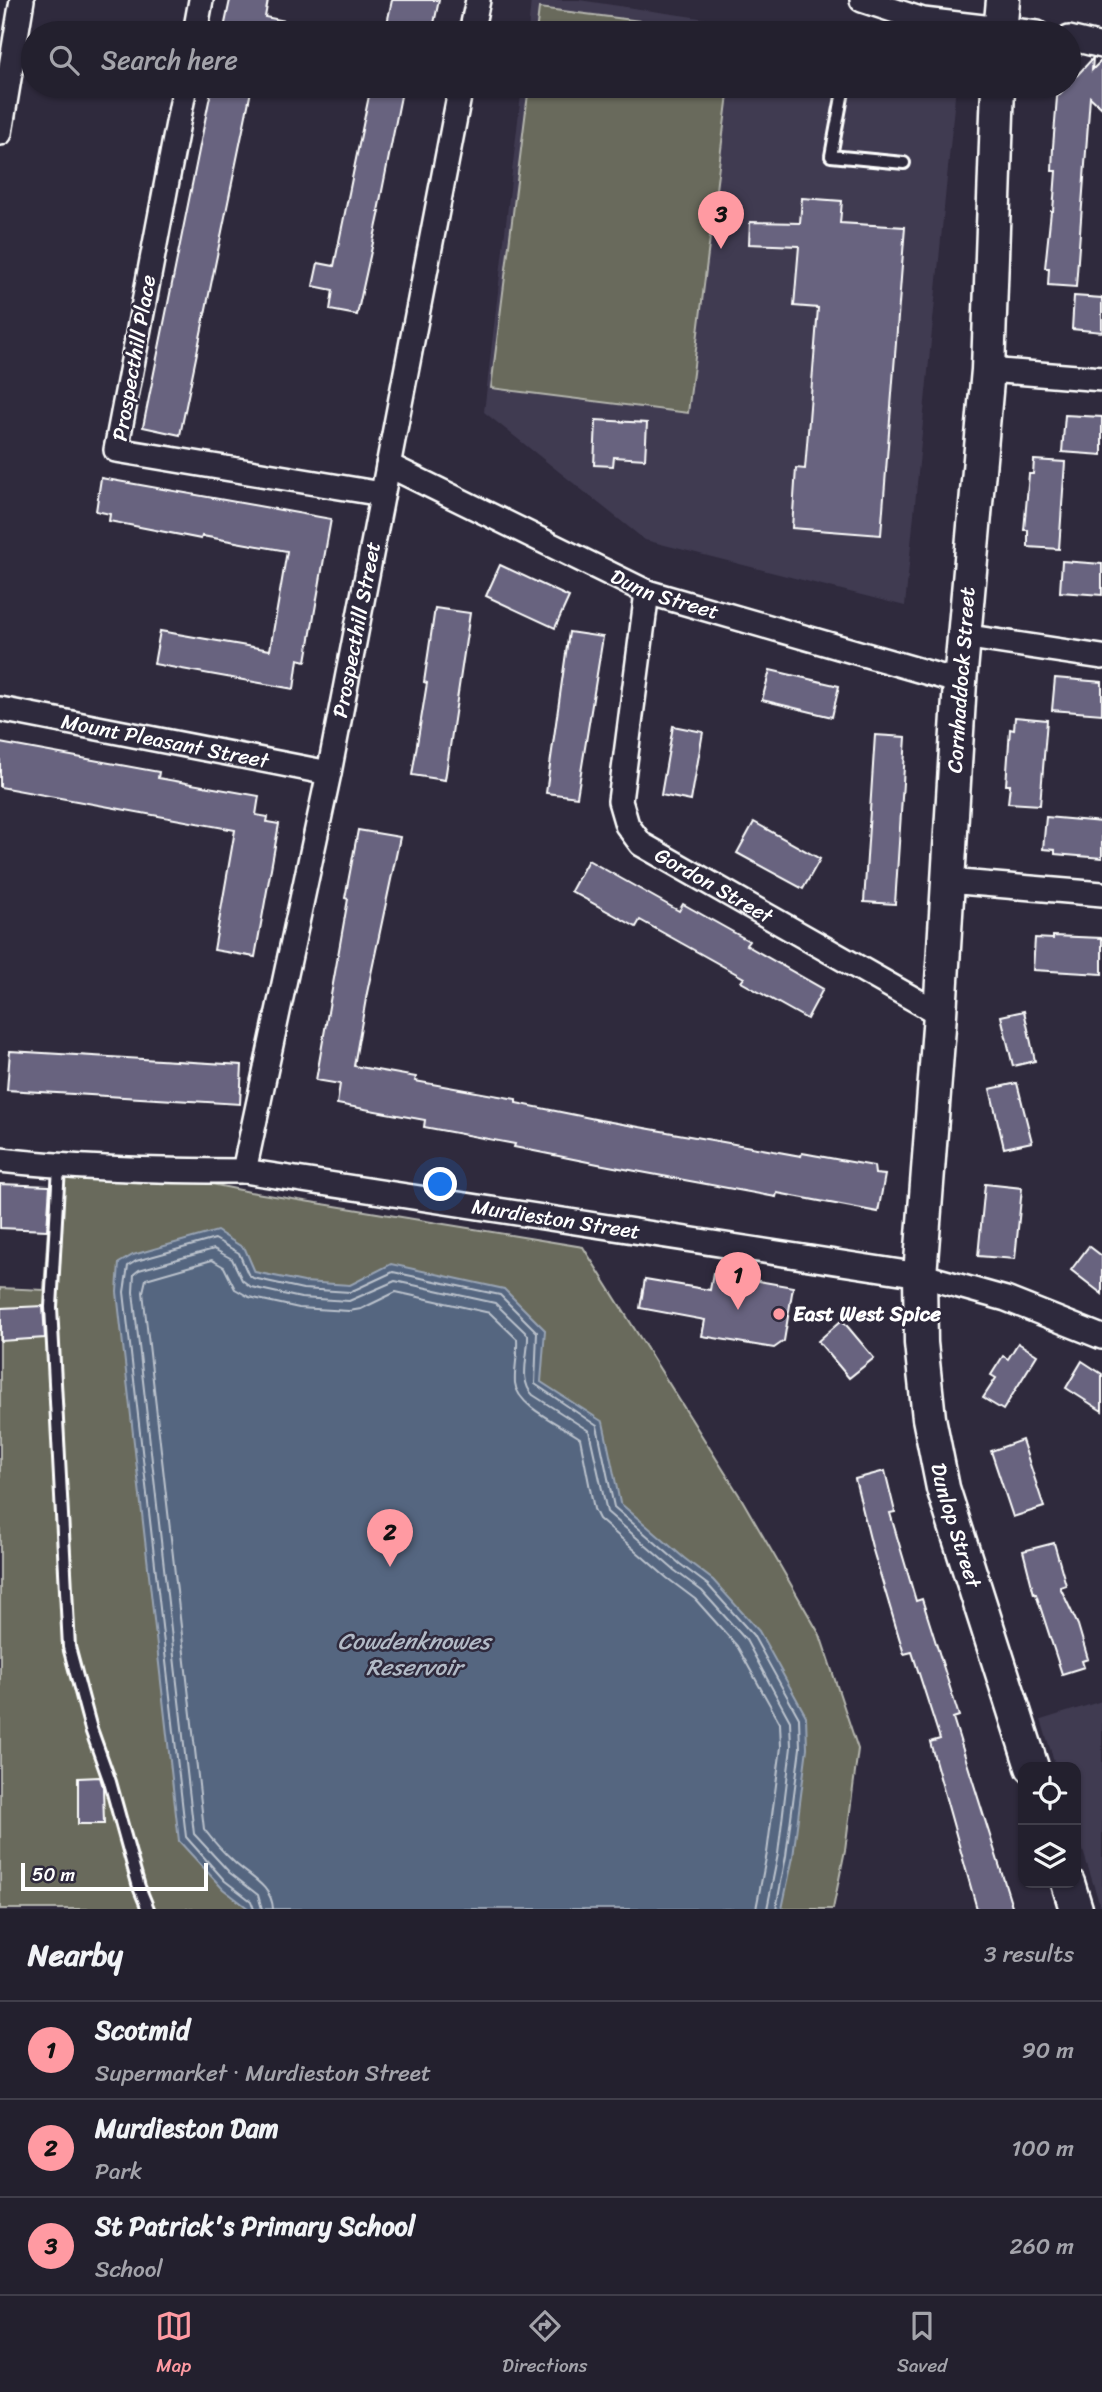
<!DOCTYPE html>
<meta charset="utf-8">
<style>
body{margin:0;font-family:Sriracha,sans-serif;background:#2b2836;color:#f1f3f6}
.controls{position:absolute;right:21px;bottom:21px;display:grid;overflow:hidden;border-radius:14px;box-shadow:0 2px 5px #0004}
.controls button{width:63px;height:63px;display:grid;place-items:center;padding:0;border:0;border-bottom:2px solid #403e4a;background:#23202e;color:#f1f3f6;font:35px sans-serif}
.scale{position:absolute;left:21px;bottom:18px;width:187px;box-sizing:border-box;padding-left:7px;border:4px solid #fff;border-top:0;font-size:19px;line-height:24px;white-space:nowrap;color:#fff;-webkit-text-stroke:5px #2f2a3d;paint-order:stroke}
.you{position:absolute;left:441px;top:1185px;width:24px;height:24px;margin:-18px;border:5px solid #fff;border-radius:50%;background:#1a73e8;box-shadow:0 0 0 10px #1a73e833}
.badge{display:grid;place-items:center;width:46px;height:46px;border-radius:50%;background:#ff9aa2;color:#111;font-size:23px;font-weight:700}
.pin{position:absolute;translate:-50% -58px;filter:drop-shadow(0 2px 4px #0008)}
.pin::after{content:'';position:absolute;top:37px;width:24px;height:21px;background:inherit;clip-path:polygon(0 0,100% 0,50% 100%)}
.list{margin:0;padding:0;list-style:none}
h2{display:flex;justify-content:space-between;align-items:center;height:91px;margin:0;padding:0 28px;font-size:30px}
h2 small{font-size:23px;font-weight:400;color:#a3a3aa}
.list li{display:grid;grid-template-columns:46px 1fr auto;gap:21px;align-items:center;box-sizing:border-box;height:98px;padding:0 28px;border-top:2px solid #403e4a}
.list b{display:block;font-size:26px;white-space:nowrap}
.list p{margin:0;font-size:23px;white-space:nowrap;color:#a3a3aa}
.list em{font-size:23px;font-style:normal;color:#a3a3aa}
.icon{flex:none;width:38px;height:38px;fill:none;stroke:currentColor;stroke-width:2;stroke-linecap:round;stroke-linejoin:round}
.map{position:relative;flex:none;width:1102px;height:1909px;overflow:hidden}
.search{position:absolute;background:#23202e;box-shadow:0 2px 5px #0004;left:21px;right:21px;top:21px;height:77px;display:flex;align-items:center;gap:18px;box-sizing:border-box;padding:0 24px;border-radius:38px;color:#a3a3aa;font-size:26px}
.sheet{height:385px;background:#23202e}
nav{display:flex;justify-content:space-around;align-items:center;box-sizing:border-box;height:98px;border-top:2px solid #403e4a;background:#23202e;font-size:19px;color:#a3a3aa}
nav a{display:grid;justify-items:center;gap:4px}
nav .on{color:#ff9aa2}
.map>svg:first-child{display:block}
.built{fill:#403b51}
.green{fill:#696b5c;stroke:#b4b5ae;stroke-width:2}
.water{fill:#546680;stroke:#98a3b3;stroke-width:2}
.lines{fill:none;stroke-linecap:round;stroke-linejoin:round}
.shore{stroke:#bbc2cc;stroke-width:2}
.building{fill:#68647f;stroke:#fff;stroke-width:2}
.service-casing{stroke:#fff;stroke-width:16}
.minor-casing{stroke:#fff;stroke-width:28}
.secondary-casing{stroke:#fff;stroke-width:37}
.service{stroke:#2f2a3d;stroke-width:10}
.minor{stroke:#2f2a3d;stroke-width:23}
.secondary{stroke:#2f2a3d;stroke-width:32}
.poi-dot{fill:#ff9aa2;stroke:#2f2a3d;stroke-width:2.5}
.labels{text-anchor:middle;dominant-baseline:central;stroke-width:5;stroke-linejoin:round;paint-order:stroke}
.street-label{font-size:21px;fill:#fff;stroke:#2f2a3d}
.poi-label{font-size:21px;font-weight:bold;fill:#fff;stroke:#2f2a3d;text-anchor:start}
.water-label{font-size:23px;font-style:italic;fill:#b2bac6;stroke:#2f2a3d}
</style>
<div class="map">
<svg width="1102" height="1909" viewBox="0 0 1102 1909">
<rect width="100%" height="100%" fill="#2f2a3d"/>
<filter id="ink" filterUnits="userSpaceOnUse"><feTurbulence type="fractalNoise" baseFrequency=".0143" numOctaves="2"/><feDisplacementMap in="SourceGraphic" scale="14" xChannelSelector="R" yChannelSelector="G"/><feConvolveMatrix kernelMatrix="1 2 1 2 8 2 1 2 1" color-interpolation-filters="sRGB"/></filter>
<g filter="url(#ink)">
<g class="built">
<path d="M531,0h48l222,33h-273z"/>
<path d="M522,86h434l-51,520 -260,-66 -161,-128z"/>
<path d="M1102,1701v208h-1l-25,-81v-61h-20l-15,-47z"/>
</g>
<g class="green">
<path d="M539,8l195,25h-198z"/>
<path d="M529,86h200l-41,327 -197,-25z"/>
<path d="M74,1167l80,5 96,20 333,55 158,251 79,137 38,114 -13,101 -12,59h-833v-621l44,2 6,-91z"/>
</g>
<path class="water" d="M217,1231l28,18 10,23 49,10 46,3 41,-21 113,25 41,41 -4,52 62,40 17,81 64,55 29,22 46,51 47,85 1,32 -14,109 -11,52h-533l-26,-20 -44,-48 -62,-549 2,-29 14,-8z"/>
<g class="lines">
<g class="shore">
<path d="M254,1909l-3,-8 -26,-20 -39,-44 -62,-545 4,-26 8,-5 79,-22 24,14 9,21 5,4 50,11 47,3 43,-20 107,23 37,37 -2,52 62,42 17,81 66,57 28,21 45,50 46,83 1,30 -14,108 -10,53"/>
<path d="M262,1909l-4,-14 -28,-22 -36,-39 -61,-542 1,-18 5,-4 75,-21 18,10 10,21 9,7 50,11 48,3 46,-20 100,22 33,32c1,19 -10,46 5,60l56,36 18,81 67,58 28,21 44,49 44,81 1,26 -13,107 -11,55"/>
<path d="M273,1909c-1,-23 -23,-32 -38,-46 -11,-10 -22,-22 -31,-34l-61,-537 3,-13 66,-19 12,7 11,22 14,8 50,11 50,3 12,-2 35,-17 94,21 27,26c1,15 -3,30 -2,44 2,24 47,42 65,55l14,71 5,10 68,59 28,21 42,47 43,77 1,24 -14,106 -11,56"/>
</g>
</g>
<g class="building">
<path d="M230,0h38l-3,17 36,7 -1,9h-77z"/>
<path d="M392,0h47l-7,33h-47z"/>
<path d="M1093,58l-1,12 10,-10v48l-12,-11 -14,190 -28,-2 1,-17h-4l6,-57h2l3,-40h-4l1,-24 4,-50z"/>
<path d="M212,86h40l-72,349 -37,-8z"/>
<path d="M371,86h32l-25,125h2l-23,104 -27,-5 3,-20 -20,-4 5,-23 16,3z"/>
<path d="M802,198l40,3 -2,22 65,4 -24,308 -89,-7 4,-60 9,1 13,-161 -24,-2 5,-60 -50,-2 1,-22 50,1z"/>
<path d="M1074,296l28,2v34l-30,-3z"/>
<path d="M1065,415l37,2v38l-40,-3z"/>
<path d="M596,420l51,3 -2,36 -31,-2 -1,9 -19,-1z"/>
<path d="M1034,460l31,2 -6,87 -31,-2v-17h-4l5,-56h4z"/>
<path d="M101,478l230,41 -25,142 -8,-2 -4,30 -140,-25 6,-33 110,19 17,-99 -85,-15 -1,3 -92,-18 1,-7 -14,-3z"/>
<path d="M1062,561l40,3v31l-42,-3z"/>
<path d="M500,565l69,32 -14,31 -69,-32z"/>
<path d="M435,608l35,5 -25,167 -33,-5 15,-92 -3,-1z"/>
<path d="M569,632l34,5 -26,160 -31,-4z"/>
<path d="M770,670l69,16 -7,31 -70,-17z"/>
<path d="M1055,678l47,4v32l-50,-4z"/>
<path d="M1015,717l32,3 -7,85 -32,-2 2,-18h-4l4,-56 4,1z"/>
<path d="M673,726l30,6 -12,69 -30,-6z"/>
<path d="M875,735l31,2 -11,167 -31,-2z"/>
<path d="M0,743l159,29 -1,6 101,18 -3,19 12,2 -1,5 12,2 -24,133 -41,-7 21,-120 -235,-43z"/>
<path d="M1046,817l56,5v36l-47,-4v-4l-12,-1z"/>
<path d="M754,822l66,37 -17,30 -66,-36z"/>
<path d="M358,830l42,7 -33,156 -13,73 62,11 -1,4 101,18v4l84,17 201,36 1,-3 72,13 1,8 10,1 -7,37 -101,-19 -1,4 -178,-33 -84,-17 1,-3 -91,-17 1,-7 -88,-16 3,-20 -24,-4 32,-181 -3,-1z"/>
<path d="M588,860l91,51 4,-7 66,37 -3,4 77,44 -16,30 -66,-37 3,-4 -104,-58 -4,7 -65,-36z"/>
<path d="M1053,936l49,2v36l-69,-4 2,-32 18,1z"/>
<path d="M1024,1011l11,50 -22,5 -12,-50z"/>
<path d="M10,1051l232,14 -2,39 -233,-14z"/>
<path d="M1017,1083l15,59 -28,6 -14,-59z"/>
<path d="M0,1184l50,2 -3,44 -47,-2z"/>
<path d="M985,1184l37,4 -7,71 -37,-3z"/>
<path d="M1089,1246l13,10v38l-31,-24z"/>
<path d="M713,1273l80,14 -9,54 -10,7 -72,-12 3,-16 -65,-12 5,-29 65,11z"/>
<path d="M43,1306l2,32 -44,3v-33z"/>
<path d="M842,1320l32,38 -25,20 -31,-37z"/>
<path d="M1018,1343l19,12 -34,55 -20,-12 13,-20 -5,-3 12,-19 5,3z"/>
<path d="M1082,1361l20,13v37l-36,-23z"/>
<path d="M1022,1440l22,67 -31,10 -22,-66z"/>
<path d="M885,1471l10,41 -5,1 26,88 6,-2 37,117 -6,2 60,191h-36l-47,-167 10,-3 -28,-87 -8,2 -32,-107 -17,-68z"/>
<path d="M1054,1543l12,42 -6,2 18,38 10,34 -6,2 2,6 -22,7 -26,-80h-2l-11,-43z"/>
<path d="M100,1777l3,10 1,37h-26v-46z"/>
</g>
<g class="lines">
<defs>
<g id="service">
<path d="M844,86l-13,70 73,7"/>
<path d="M59,1167l-8,140 18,340 22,82 19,53 29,105 9,22"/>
</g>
<g id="minor">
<path d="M862,0l61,20 114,13"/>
<path d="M195,33l6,-33"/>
<path d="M471,33l7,-33"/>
<path d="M1069,38l33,8"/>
<path d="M185,86l-69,364 266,44"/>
<path d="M0,133l22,-133"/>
<path d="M988,370l114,9"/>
<path id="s1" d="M388,465l259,127 313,90"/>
<path id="s2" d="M647,592l-27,209 7,24 14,19 299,170"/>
<path d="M963,636l139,21"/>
<path id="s3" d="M0,709l329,64"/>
<path d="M948,881l154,13"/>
<path id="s4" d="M0,1160c81,9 162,11 244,11l676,104 86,24 96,38"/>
<path id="s5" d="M244,1171l85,-398 132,-687"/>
</g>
<g id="secondary">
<path d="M1000,33l3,-33"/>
<path id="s6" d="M998,86l-10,284 -28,312 -20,332 -20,261 1,68 8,75 14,70 89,279"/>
<path d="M1068,1883l8,26"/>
</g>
</defs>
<use href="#service" class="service-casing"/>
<use href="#minor" class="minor-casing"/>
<use href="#secondary" class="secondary-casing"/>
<use href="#service" class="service"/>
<use href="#minor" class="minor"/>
<use href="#secondary" class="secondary"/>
</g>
</g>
<circle class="poi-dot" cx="779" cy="1314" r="7"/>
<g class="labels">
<g class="street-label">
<text transform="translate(134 358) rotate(-80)">Prospecthill Place</text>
<text stroke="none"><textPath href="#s1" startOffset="306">Dunn Street</textPath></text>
<text stroke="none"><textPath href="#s5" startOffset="553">Prospecthill Street</textPath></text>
<text transform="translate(961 680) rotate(-86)">Cornhaddock Street</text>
<text stroke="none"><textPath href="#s3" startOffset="168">Mount Pleasant Street</textPath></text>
<text stroke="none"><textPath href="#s2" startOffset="343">Gordon Street</textPath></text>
<text stroke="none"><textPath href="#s4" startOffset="560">Murdieston Street</textPath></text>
<text stroke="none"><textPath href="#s6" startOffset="1446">Dunlop Street</textPath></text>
</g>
<g class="poi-label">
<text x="793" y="1314">East West Spice</text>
</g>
<g class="water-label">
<text x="414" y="1641">Cowdenknowes<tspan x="414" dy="26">Reservoir</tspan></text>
</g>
</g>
</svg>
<div class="controls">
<button><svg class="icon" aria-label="locate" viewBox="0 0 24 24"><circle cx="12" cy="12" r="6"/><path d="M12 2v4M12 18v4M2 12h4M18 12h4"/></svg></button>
<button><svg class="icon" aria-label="layers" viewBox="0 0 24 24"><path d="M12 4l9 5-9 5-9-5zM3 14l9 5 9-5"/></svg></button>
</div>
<div class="scale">50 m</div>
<div class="you"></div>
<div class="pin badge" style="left:738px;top:1310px">1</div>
<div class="pin badge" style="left:390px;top:1567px">2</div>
<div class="pin badge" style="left:721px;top:249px">3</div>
<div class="search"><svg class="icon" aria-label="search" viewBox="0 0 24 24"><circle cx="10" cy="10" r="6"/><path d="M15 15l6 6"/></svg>Search here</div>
</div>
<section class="sheet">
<h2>Nearby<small>3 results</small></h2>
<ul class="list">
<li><span class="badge">1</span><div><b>Scotmid</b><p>Supermarket · Murdieston Street</p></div><em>90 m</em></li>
<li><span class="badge">2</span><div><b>Murdieston Dam</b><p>Park</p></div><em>100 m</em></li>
<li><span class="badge">3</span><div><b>St Patrick's Primary School</b><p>School</p></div><em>260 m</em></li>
</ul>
</section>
<nav>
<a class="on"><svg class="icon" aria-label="map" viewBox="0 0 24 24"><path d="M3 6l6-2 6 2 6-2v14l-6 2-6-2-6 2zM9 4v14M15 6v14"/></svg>Map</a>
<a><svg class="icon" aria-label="directions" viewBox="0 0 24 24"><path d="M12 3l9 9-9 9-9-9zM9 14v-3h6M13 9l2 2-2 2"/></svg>Directions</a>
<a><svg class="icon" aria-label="saved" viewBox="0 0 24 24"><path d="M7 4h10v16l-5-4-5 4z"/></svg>Saved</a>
</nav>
